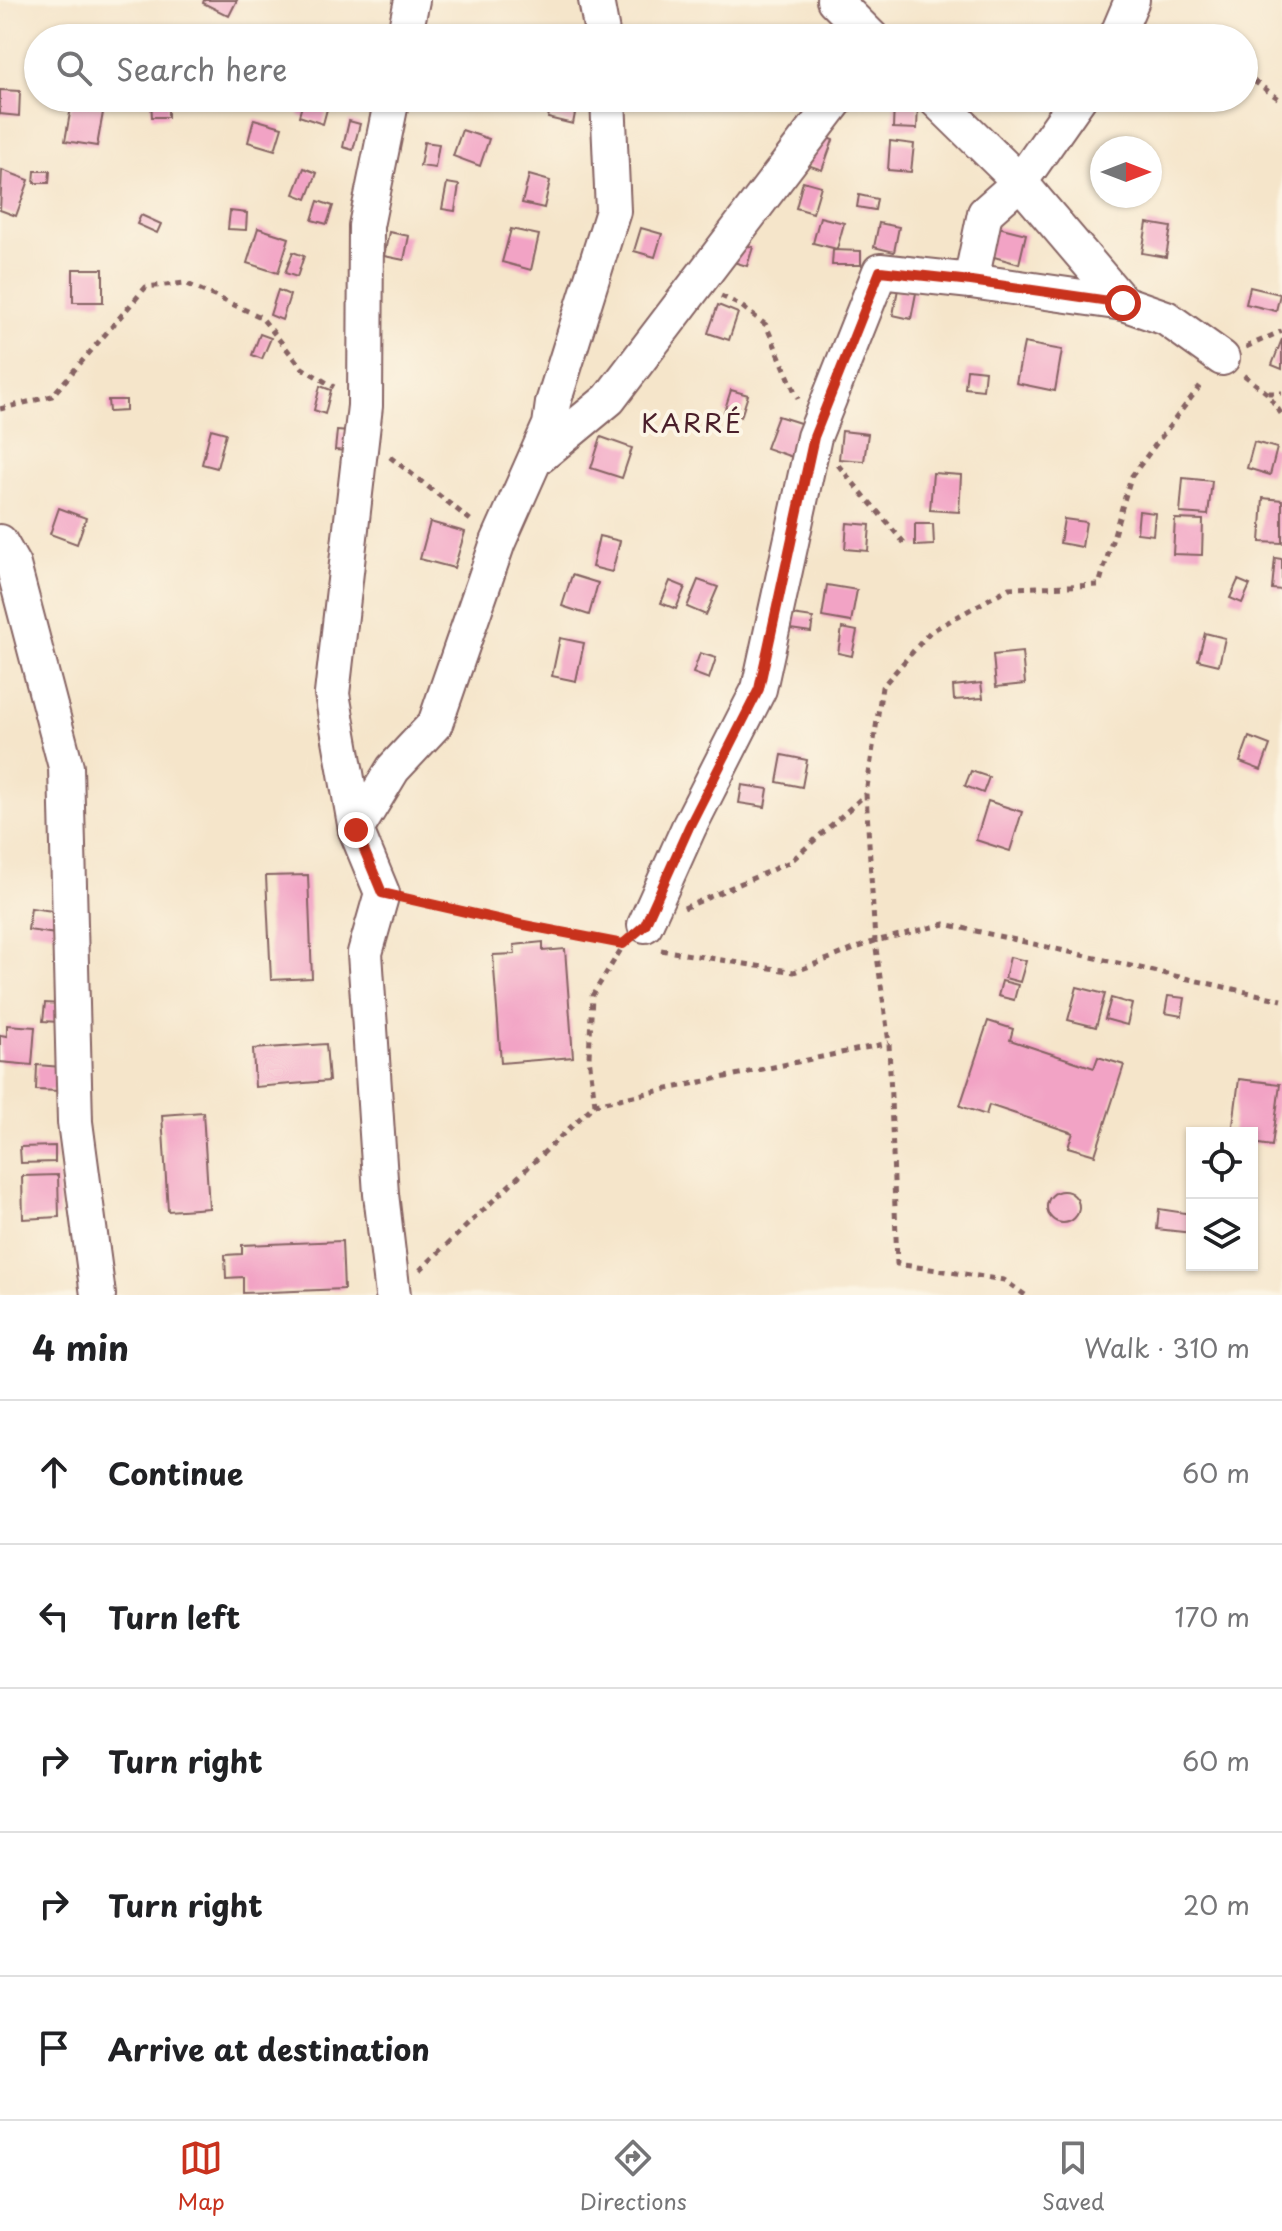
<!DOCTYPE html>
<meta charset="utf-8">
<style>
body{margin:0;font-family:"Playpen Sans",sans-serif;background:#f6f6f6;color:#202124}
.controls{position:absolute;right:24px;bottom:24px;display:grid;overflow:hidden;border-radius:0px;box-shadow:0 2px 6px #0004}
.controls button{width:72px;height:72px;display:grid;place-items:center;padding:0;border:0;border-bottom:2px solid #e0e0e0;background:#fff;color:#202124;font:40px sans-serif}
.compass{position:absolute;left:1090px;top:136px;width:72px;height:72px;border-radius:50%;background:#fff;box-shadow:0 2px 6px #0004;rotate:90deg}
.stop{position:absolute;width:24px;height:24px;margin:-18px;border:6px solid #c8321e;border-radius:50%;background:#fff}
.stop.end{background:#c8321e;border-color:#fff;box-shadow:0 2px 8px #0008}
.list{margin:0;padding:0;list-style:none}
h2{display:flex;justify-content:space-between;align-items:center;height:104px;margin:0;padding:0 32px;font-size:34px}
h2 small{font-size:26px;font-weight:400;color:#757577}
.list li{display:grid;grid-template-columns:52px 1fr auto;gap:24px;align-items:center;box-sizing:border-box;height:144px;padding:0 32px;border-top:2px solid #e0e0e0}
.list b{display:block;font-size:30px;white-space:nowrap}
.list em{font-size:26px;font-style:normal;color:#757577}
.icon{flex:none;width:44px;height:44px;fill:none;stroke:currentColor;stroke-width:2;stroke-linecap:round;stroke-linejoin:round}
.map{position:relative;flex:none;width:1282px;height:1295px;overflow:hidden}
.search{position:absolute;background:#fff;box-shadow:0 2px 6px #0004;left:24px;right:24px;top:24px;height:88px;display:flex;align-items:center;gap:20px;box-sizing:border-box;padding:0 28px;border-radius:44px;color:#757577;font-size:30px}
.sheet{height:824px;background:#fff}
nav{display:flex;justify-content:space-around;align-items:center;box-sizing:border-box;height:112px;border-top:2px solid #e0e0e0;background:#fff;font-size:22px;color:#757577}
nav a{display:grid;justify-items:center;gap:4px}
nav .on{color:#c8321e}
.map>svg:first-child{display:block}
.building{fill:#f2a3c5}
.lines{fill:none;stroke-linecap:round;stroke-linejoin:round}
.minor-casing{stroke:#866463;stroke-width:38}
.path{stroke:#866463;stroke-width:5;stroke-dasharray:6 6;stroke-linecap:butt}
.minor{stroke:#fff;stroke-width:34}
.route{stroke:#c8321e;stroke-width:10}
.labels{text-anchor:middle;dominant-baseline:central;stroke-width:8;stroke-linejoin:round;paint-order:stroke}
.neighbourhood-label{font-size:26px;letter-spacing:2px;fill:#4a1f2b;stroke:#fcf5e5}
</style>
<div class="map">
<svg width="1282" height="1295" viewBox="0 0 1282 1295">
<rect width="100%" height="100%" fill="#fcf5e5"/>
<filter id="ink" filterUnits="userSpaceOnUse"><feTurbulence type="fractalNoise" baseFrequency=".0125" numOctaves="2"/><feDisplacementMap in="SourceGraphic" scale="16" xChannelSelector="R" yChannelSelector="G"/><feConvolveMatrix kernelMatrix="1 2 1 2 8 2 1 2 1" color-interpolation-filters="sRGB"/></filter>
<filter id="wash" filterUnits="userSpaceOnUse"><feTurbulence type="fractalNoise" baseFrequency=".006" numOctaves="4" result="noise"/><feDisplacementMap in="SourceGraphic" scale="32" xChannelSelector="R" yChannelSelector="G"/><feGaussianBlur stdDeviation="1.8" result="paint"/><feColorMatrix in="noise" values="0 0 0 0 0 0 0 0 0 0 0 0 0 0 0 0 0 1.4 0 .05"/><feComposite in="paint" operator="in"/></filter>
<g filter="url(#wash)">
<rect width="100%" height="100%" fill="#f5e5ca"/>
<g id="blocks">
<g class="building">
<path d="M204,0h33l-8,16 -26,-13z"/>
<path d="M909,33l24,1v4h-25z"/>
<path d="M0,90l20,1 -1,25 -19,-2z"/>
<path d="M304,98h26l-7,26 -24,-8z"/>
<path d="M511,98h18l-2,12 -17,-2z"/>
<path d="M552,98h26l-5,26 -25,-6z"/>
<path d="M151,100h17v17h-16z"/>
<path d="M72,102l32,5 -7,39 -32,-5z"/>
<path d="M894,104l24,1 -1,24 -24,-1z"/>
<path d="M254,119l28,8 -7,23 -27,-8z"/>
<path d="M349,121l11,3 -7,26 -10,-3z"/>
<path d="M462,130l27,9 -9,27 -27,-10z"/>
<path d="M812,133l21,7 -11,30 -20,-7z"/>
<path d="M890,141l24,3 -3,28 -23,-2z"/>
<path d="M424,142l15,2 -4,24 -15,-2z"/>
<path d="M304,168l13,5 -10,26 -13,-5z"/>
<path d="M2,170l27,10 -13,36 -16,-6z"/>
<path d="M35,171h15l-1,12h-15z"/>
<path d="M529,175l21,6 -6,27 -22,-5z"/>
<path d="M803,181l18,5 -8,27 -17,-5z"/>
<path d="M447,183l12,2 -4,26 -13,-2z"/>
<path d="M859,195l18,4 -2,11 -18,-3z"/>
<path d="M318,201l15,5 -6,18 -15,-4z"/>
<path d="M230,211l17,2 -1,17 -18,-1z"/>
<path d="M141,215l20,9 -4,9 -20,-9z"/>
<path d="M820,217l24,6 -7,26 -24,-6z"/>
<path d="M879,223l20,4 -5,25 -20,-5z"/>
<path d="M1147,223l24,4 -5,30 -24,-4z"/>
<path d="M994,226l32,8 -7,30 -32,-9z"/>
<path d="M258,228l31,10 -11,35 -31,-10z"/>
<path d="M641,228l21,6 -7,23 -21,-6z"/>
<path d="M511,229l28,6 -8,35 -29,-8z"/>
<path d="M389,232l20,4 -5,24 -20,-4z"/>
<path d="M744,245l9,2 -6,19 -17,-5z"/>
<path d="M833,250l28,1v14h-29z"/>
<path d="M293,252l11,4 -7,21 -12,-4z"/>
<rect x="73" y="269" width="30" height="33"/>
<path d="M1250,287l30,7 -4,17 -30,-7z"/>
<path d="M898,289l18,4 -5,26 -18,-4z"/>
<path d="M278,290l12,5 -8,25 -12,-5z"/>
<path d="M718,305l20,8 -9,27 -21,-7z"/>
<path d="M260,334l11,4 -9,21 -10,-4z"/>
<path d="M1282,339v30l-10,-4z"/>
<path d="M1024,343l38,7 -7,41 -39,-8z"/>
<path d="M967,369l18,2 -2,19 -18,-2z"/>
<path d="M320,386l11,4 -6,24 -11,-4z"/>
<path d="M731,390l17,5 -7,22 -17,-5z"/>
<path d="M108,400h18v11l-17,1z"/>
<path d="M778,416l25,8 -11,33 -26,-9z"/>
<path d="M211,429l15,4 -9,35 -15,-4z"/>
<path d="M337,431l11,1 -2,19 -11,-1z"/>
<path d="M842,431l26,3 -4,27 -25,-2z"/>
<path d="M601,437l31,11 -10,30 -31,-10z"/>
<path d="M1254,442l23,6 -7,27 -23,-7z"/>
<path d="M933,473l28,2 -2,37 -29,-2z"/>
<path d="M1183,478l29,3 -4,34 -28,-2z"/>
<path d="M1263,498l19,2v43l-22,-1z"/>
<path d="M59,508l27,10 -9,26 -27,-10z"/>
<path d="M1139,511l16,2 -2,22 -16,-2z"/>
<path d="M1064,519l22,3 -4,25 -22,-4z"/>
<path d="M1175,519l28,1 -1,35 -29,-1z"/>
<path d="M430,522l35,10 -11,36 -34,-9z"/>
<path d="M847,523l23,2 -2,26 -23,-2z"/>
<path d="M915,524h18l1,21 -19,1z"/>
<path d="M599,536l21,5 -8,31 -20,-5z"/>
<path d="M1275,558l7,1v31l-10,-1z"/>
<path d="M572,575l26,8 -9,32 -27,-9z"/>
<path d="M698,580l20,7 -12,28 -19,-8z"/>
<path d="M1238,580l12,5 -8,18 -12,-5z"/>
<path d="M670,581l15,6 -9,22 -15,-6z"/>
<path d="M827,585l30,5 -6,32 -29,-5z"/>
<path d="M792,615l21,3 -2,14 -21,-3z"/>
<path d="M842,628l15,3 -5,25 -14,-3z"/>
<path d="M1205,633l20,5 -6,27 -21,-5z"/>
<path d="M560,638l24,5 -8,38 -24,-5z"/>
<path d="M1022,652l3,32 -29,3 -3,-32z"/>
<path d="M700,653l16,5 -7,21 -16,-6z"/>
<path d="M981,683l2,15 -29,2 -1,-14z"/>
<path d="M1249,737l21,8 -9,25 -21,-8z"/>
<path d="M782,755l25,5 -5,27 -25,-5z"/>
<path d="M971,771l18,6 -6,16 -18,-7z"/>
<path d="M742,785l26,4 -3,18 -26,-4z"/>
<path d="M988,801l34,11 -12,39 -34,-11z"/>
<path d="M308,875l4,103 -41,2 -5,-104z"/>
<path d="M31,908l29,4 -4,22 -28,-4z"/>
<path d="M543,942v9l22,-2 8,108 -72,6 -8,-108 22,-1 -1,-9z"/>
<path d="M1010,957l16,4 -6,21 -15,-4z"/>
<path d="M1002,981l16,4 -4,15 -16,-4z"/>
<path d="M1077,987l28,7 -9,33 -28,-7z"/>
<path d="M1168,996l17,2 -3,18 -17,-3z"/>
<path d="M1111,998l21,6 -5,21 -22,-6z"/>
<path d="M45,1003l15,1 -2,18 -15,-1z"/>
<path d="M988,1021l25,8 -3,11 84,28 4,-11 26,8 -29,90 -27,-8 5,-14 -84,-28 -3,10 -26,-9z"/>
<path d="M7,1025l28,2 -3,38 -32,-3v-27l7,1z"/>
<path d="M326,1044l3,37 -74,6 -2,-38z"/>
<path d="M37,1065l24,2 -1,24 -24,-1z"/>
<path d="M1239,1079l41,5 -8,62 -20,-3v-10h-20z"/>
<path d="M203,1112l6,96 -41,3 -6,-96z"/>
<path d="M55,1146v16l-34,1 -1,-16z"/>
<path d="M58,1175l1,42 -36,2 -1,-43z"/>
<circle cx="1063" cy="1207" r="16"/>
<path d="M1159,1209l33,5v19l-35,-4z"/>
<path d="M342,1241l2,48 -101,4v-16l-17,1 -1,-23 17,-1v-9z"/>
</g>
</g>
</g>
<g filter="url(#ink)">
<use href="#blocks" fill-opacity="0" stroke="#866463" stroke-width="2"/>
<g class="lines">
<defs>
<g id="minor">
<path d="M596,0l7,38"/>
<path d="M834,0l38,38"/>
<path d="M404,38l8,-38"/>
<path d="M1116,38l16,-38"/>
<path d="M392,98l-26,128 -1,180 -33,288 24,136 26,63 -17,60 16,241 12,101"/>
<path d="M934,98l86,84 103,121 43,15 56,40"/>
<path d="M971,281l14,-68 35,-31 59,-84"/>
<path d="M540,456l69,-57 229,-301"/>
<path d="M0,542l13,23 53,202 9,355 23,173"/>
<path d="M356,830l37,-61 42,-45 63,-182 52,-117 3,-22 60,-192 -5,-113"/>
<path d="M645,925l44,-98 70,-138 55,-252 66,-166 91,10 152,22"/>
</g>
</defs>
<use href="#minor" class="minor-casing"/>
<g class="path">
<path d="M1244,74l38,27"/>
<path d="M721,296l19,9 26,20 32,74"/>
<path d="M1246,347l36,-16"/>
<path d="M1244,375l23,18 15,22"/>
<path d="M1268,393h14"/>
<path d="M0,409l52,-13 94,-109 39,-4 76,34 41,51 32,19"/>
<path d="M390,457l83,65"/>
<path d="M838,465l68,80"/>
<path d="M410,900l109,24 105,20"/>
<path d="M684,908l106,-46 76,-68"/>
<path d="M661,950l133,22 81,-31 70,-17 337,76"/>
<path d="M595,1104l-6,-47 3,-61 33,-53"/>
<path d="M420,1270l175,-166 294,-61"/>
<path d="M1025,1295l-21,-15 -107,-16 -8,-221 -14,-102 -9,-147 16,-107 48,-55 79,-44 90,-3 32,-108 72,-95"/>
</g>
<use href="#minor" class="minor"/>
</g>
</g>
<g class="lines" filter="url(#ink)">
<path class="route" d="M356,830l26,63 137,31 104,20 22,-19 44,-98 70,-138 55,-252 66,-166 91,10 152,22"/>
</g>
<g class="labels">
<g class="neighbourhood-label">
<text x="692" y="422">KARRÉ</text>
</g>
</g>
</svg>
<div class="controls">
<button><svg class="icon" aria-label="locate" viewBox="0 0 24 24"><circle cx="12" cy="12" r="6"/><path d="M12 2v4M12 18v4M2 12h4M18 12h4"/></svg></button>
<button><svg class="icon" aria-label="layers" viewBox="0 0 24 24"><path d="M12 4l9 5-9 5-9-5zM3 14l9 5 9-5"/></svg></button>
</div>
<svg class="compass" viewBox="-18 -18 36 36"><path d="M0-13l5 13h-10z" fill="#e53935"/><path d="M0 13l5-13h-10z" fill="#757577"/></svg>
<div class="stop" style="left:1123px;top:303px"></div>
<div class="stop end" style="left:356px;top:830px"></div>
<div class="search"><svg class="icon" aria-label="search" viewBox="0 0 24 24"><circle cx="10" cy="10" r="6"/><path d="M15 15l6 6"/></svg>Search here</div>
</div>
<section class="sheet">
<h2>4 min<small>Walk · 310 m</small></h2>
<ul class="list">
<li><svg class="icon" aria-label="ahead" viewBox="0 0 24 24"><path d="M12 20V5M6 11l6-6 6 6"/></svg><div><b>Continue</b></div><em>60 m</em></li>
<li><svg class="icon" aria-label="left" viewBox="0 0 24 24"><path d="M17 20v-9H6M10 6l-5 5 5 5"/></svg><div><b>Turn left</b></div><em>170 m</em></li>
<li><svg class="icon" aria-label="right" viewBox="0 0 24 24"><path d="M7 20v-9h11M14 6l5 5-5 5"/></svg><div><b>Turn right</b></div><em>60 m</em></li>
<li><svg class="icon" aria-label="right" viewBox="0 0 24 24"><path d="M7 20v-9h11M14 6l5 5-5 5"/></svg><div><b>Turn right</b></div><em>20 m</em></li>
<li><svg class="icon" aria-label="arrive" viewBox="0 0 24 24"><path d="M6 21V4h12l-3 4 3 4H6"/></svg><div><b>Arrive at destination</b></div></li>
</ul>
</section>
<nav>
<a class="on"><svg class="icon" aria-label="map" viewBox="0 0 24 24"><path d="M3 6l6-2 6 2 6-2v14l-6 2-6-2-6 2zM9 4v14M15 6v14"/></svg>Map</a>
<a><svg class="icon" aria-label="directions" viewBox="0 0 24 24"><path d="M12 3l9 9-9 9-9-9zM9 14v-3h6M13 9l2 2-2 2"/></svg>Directions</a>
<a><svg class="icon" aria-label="saved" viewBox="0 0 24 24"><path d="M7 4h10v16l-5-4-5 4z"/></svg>Saved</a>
</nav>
